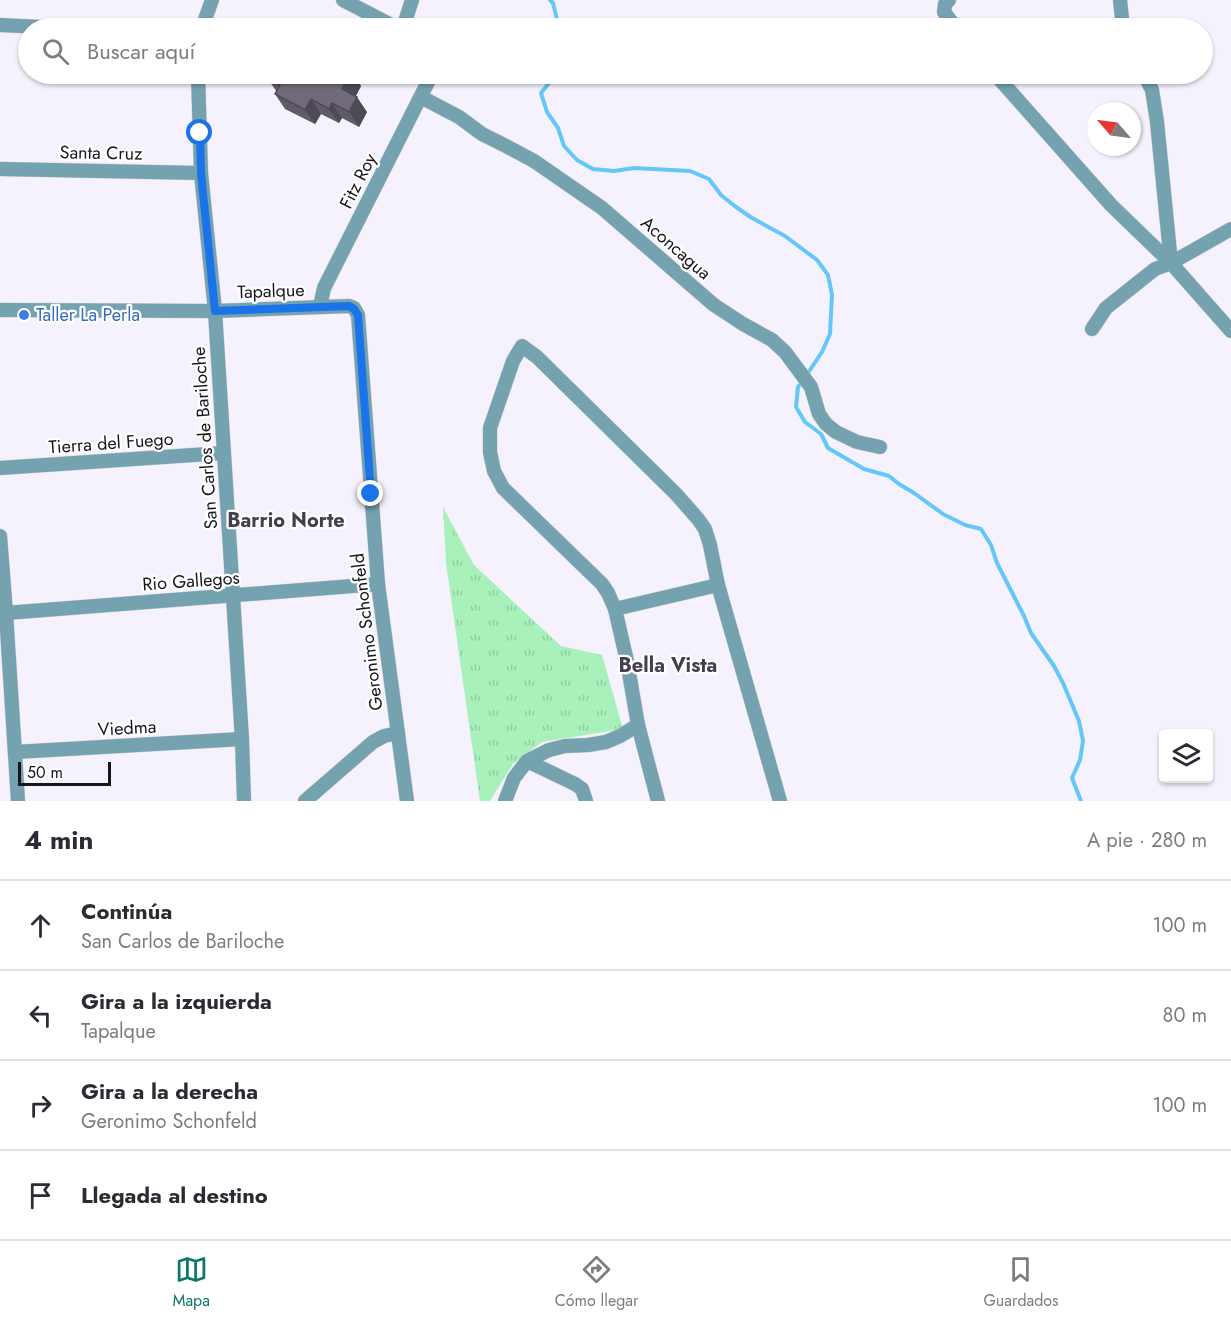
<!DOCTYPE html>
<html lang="es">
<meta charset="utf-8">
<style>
body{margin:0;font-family:Jost,sans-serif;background:#f7f7f7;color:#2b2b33}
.controls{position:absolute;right:18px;bottom:18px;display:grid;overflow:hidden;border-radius:6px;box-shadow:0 2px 4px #0004}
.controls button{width:54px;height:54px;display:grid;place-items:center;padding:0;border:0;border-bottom:2px solid #e1e1e2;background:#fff;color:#2b2b33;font:30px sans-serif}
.compass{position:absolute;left:1087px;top:102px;width:54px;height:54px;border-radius:50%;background:#fff;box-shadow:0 2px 4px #0004;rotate:298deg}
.scale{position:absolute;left:18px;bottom:15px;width:93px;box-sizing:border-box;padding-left:6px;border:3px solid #17151b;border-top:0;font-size:16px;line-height:21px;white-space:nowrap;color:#17151b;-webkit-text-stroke:4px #fff;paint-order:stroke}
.stop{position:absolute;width:18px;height:18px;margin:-14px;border:4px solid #1a73e8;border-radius:50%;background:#fff}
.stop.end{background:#1a73e8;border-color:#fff;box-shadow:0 2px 6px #0008}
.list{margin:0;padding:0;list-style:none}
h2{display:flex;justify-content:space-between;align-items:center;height:78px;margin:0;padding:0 24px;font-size:26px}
h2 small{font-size:20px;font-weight:400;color:#7c7c81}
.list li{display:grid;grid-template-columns:39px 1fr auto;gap:18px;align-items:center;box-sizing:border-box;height:90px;padding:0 24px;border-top:2px solid #e1e1e2}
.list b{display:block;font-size:22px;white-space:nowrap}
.list p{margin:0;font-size:20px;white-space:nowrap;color:#7c7c81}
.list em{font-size:20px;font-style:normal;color:#7c7c81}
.icon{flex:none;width:33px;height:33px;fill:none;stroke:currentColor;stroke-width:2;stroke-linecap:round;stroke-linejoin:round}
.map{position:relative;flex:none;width:1231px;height:801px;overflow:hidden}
.search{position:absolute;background:#fff;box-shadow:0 2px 4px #0004;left:18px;right:18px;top:18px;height:66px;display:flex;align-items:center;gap:15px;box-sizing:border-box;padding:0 21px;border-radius:33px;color:#7c7c81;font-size:22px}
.sheet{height:438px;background:#fff}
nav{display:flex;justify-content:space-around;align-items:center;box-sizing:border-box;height:84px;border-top:2px solid #e1e1e2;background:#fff;font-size:16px;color:#7c7c81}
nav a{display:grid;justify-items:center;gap:3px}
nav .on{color:#0f766e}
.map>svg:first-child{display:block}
.grass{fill:url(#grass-tufts)}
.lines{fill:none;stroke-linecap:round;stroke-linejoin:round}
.stream{stroke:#64c7f8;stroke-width:4}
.street-casing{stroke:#d2cfd9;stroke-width:15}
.street{stroke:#75a2af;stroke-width:14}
.wall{fill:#605b69}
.shaded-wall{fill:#4e4a55}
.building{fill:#706a7a;stroke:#4e4a55;stroke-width:1.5}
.route{stroke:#1a73e8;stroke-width:8}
.shop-dot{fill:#3f7fe0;stroke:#fff;stroke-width:2}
.labels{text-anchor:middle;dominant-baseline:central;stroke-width:4.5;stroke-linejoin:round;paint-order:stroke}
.street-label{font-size:18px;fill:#17151b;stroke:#fff}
.shop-label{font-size:18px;fill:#366cbe;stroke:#fff;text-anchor:start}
.neighbourhood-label{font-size:20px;font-weight:bold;fill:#443e4d;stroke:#fff}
</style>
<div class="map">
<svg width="1231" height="801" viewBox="0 0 1231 801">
<defs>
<pattern id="grass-tufts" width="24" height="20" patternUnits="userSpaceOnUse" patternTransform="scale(1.5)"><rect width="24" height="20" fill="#a8f1bb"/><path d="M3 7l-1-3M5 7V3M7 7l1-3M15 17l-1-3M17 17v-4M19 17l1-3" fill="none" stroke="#90cea0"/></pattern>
</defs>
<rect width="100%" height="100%" fill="#f6f2fd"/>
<path class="grass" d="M443,507l31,58 87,81 41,9 21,74 -81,13 -29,22 -23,37h-10l-34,-238z"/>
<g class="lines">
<g class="stream">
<path d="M550,0l3,3 6,25"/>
<path d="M556,74l-15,19 6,19 11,16 6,18 13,14 16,9 21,2 20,-3 56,3 19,8 12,16 15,12 16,11 33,18 32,24 11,15 4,20 -2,39 -8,18 -16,24"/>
<path d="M802,382l-4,5 -2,20 9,15 16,12 7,14 36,21 25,7 10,8 15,9 29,21 22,11 16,4 10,16 6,18 27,53 7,17 23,33 9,17 16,38 4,20 -3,19 -8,18 9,23"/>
</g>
<defs>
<g id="street">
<path d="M343,0l54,28"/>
<path d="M949,0l-4,4 -1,8 12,16"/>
<path d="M1120,0l3,28"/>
<path d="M0,25l62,3"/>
<path d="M202,28l10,-28"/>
<path d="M403,28l9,-28"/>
<path d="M198,74l3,99 14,138 27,428 2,62"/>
<path d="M995,74l116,131 60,58 60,68"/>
<path d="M1144,74l8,16 5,32 14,141"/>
<path d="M421,97l38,20 23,17 24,12 28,15 68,47 112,97 29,19 29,16 13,12 26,35 8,27 7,10 10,8 21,10 23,5"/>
<path d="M0,169l201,4"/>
<path d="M320,306l4,-18 108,-214"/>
<path d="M0,310l215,1 134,-5 5,2 4,7 20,269 29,217"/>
<path d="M1092,329l14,-21 49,-39 16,-6 60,-34"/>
<path d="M0,468l223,-15"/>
<path d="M0,536l6,77 12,188"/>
<path d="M615,609l103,-24"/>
<path d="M6,613l372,-29"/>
<path d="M15,752l227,-13"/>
<path d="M527,761l48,23 7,5 4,12"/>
<path d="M305,801l68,-59 11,-6 14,-3"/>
<path d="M505,801l9,-23 13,-17 22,-11 16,-4 23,-1 18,-3 14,-6 18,-11"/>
<path d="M658,801l-20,-76 -11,-64 -12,-52 -7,-16 -6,-9 -99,-96 -9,-17 -4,-19v-24l23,-67 9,-15 15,11 139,137 22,25 7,10 5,16 8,40 62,216"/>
</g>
</defs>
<use href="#street" class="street-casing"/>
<use href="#street" class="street"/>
</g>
<path class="wall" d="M259,74h93l9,12 -6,11 12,15 -8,15 -17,-9 -3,5 -18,-9 -6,10 -30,-15 -10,-15 2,-2 -10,-14z"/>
<g class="shaded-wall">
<path d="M350,74h2l9,12 -9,18 -10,-15z"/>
<path d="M357,97l10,15 -8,15 -10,-15z"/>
<path d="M311,99l10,15 -6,10 -10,-14z"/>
<path d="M332,103l10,15 -3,5 -10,-14z"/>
</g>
<path class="building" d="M269,74h81l-8,15 15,8 -8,15 -17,-9 -3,6 -18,-10 -6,11 -30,-16 5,-9 -13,-7z"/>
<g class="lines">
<path class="route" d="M200,133l1,40 14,138 134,-5 5,3 4,6 13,179"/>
</g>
<circle class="shop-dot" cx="24" cy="315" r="6"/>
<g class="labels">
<g class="street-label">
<text transform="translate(101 153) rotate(1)">Santa Cruz</text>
<text transform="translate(358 181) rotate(-63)">Fitz Roy</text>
<text transform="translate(676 248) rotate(41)">Aconcagua</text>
<text transform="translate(271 291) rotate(-2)">Tapalque</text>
<text transform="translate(205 438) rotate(-94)">San Carlos de Bariloche</text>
<text transform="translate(111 443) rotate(-4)">Tierra del Fuego</text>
<text transform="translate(191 581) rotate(-4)">Rio Gallegos</text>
<text transform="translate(367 632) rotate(-97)">Geronimo Schonfeld</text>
<text transform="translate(127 728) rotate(-3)">Viedma</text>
</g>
<g class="shop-label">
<text x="36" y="315">Taller La Perla</text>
</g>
<g class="neighbourhood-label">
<text x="286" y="520">Barrio Norte</text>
<text x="668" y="665">Bella Vista</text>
</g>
</g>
</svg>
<div class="controls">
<button><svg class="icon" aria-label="layers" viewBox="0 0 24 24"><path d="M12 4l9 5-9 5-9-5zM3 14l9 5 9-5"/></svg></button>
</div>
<svg class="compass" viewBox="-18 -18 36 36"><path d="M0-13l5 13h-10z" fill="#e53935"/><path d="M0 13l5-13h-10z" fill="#7c7c81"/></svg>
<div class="scale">50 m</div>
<div class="stop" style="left:200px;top:133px"></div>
<div class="stop end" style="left:371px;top:494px"></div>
<div class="search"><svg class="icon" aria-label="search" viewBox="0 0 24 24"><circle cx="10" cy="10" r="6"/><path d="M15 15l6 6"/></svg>Buscar aquí</div>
</div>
<section class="sheet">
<h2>4 min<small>A pie · 280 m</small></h2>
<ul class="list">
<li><svg class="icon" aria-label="ahead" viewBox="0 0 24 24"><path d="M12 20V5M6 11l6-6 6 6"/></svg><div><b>Continúa</b><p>San Carlos de Bariloche</p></div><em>100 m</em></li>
<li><svg class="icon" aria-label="left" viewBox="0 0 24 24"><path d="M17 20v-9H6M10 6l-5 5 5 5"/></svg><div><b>Gira a la izquierda</b><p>Tapalque</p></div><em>80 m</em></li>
<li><svg class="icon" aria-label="right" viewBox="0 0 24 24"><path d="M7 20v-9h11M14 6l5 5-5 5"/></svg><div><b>Gira a la derecha</b><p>Geronimo Schonfeld</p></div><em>100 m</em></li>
<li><svg class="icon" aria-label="arrive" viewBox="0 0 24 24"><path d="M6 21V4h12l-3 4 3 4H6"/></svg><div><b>Llegada al destino</b></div></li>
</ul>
</section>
<nav>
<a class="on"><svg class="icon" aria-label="map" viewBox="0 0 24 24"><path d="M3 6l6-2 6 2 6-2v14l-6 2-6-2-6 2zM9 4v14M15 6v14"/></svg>Mapa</a>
<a><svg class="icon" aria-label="directions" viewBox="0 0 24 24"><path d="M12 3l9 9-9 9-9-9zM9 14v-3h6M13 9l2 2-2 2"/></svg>Cómo llegar</a>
<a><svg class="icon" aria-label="saved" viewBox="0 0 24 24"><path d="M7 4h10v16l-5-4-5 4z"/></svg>Guardados</a>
</nav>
